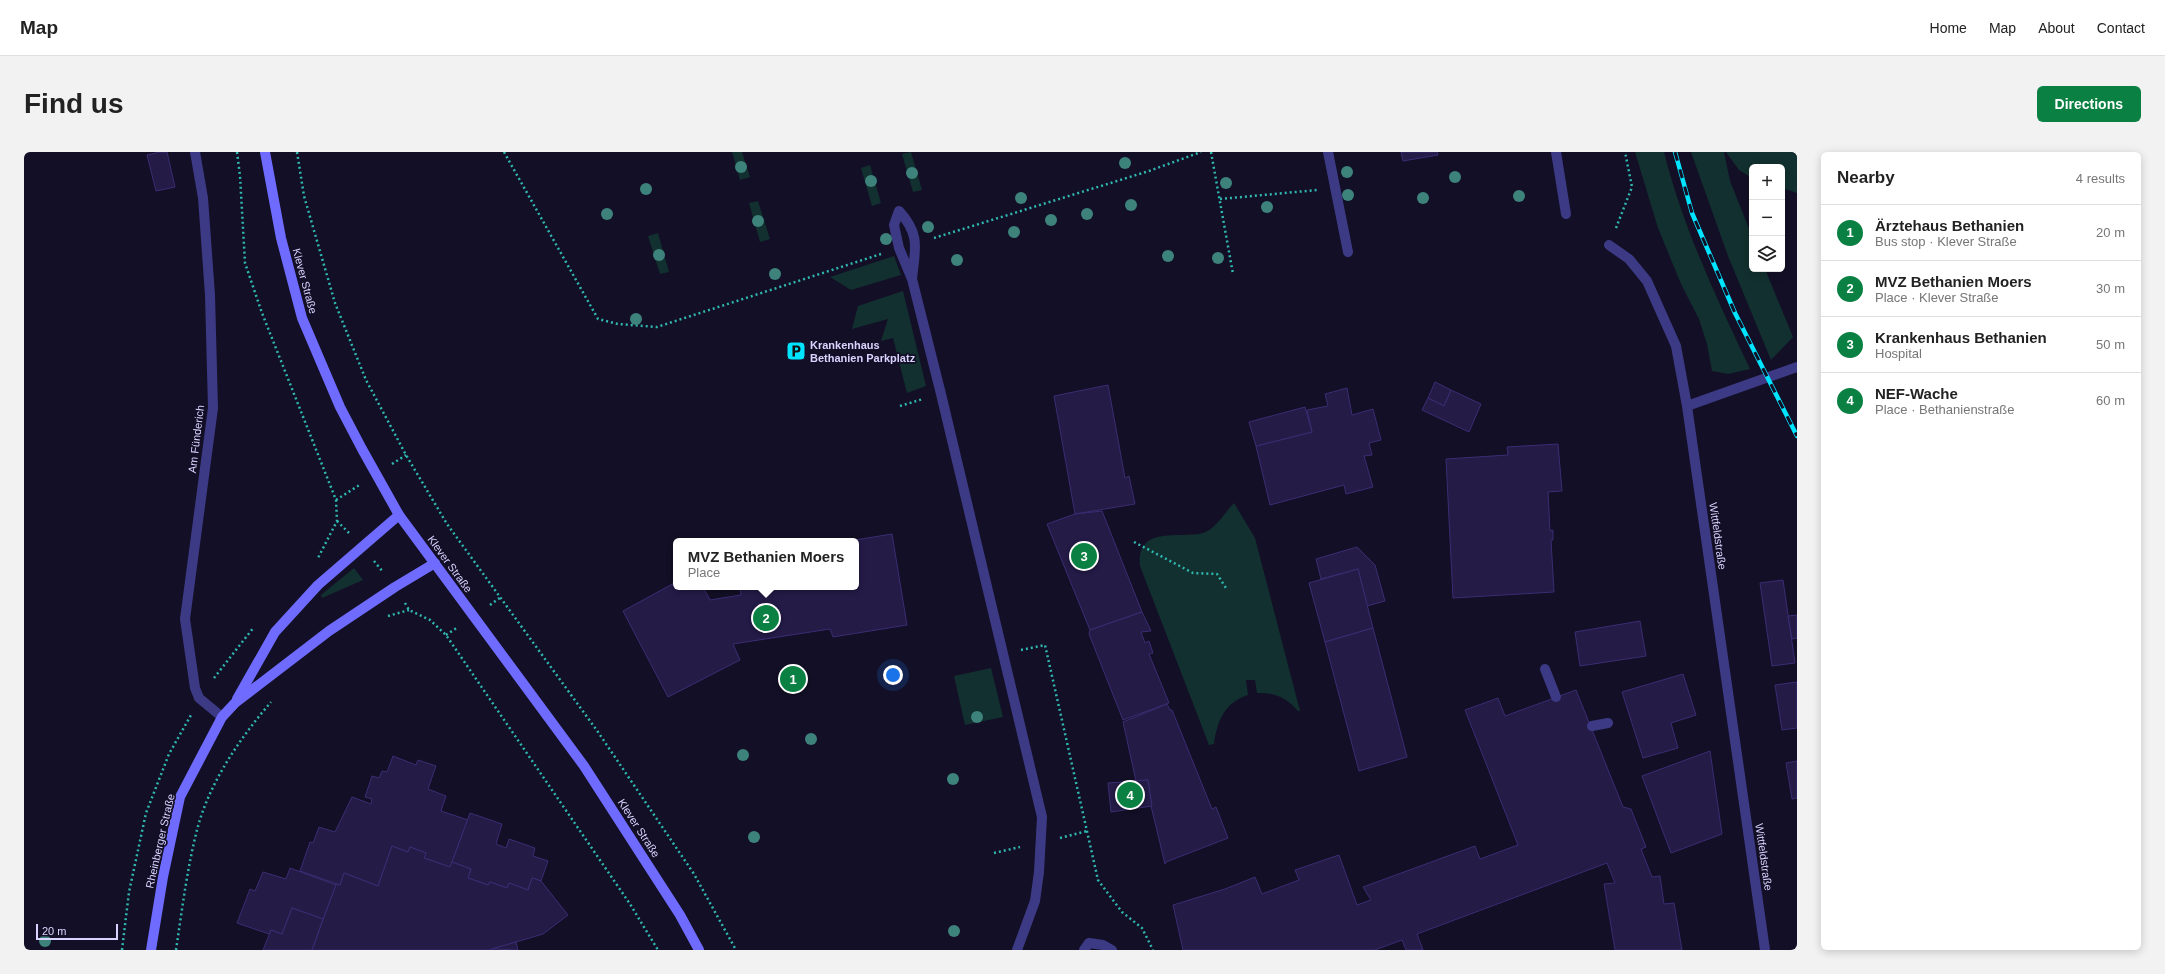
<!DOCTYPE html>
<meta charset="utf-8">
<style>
body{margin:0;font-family:Arial,sans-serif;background:#f2f2f2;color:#222}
.controls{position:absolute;right:12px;top:12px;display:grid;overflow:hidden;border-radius:6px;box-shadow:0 2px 10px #0003}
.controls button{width:36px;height:36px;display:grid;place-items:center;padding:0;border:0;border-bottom:1px solid #e0e0e0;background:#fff;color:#222;font:20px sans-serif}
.scale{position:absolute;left:12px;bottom:10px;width:82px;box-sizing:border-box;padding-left:4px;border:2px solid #d9d4ff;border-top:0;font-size:11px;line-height:14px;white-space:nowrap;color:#d9d4ff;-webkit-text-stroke:3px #130f26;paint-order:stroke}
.you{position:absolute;left:869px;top:523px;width:14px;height:14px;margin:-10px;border:3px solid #fff;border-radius:50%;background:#1a73e8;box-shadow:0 0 0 6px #1a73e833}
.badge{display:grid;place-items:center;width:26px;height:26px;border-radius:50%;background:#0b8043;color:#fff;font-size:13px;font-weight:700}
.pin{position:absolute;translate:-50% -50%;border:2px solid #fff;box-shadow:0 1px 4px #0006}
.popup{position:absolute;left:649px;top:386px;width:186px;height:52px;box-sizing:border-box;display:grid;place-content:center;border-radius:6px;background:#fff;filter:drop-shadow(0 1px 3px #0005);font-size:13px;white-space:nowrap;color:#767676}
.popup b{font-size:15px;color:#222}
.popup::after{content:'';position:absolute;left:50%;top:100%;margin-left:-8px;border:8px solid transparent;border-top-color:#fff}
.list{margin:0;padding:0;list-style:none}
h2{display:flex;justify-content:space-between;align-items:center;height:52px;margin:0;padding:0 16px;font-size:17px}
h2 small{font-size:13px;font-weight:400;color:#767676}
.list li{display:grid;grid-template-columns:26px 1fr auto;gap:12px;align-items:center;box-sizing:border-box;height:56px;padding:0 16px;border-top:1px solid #e0e0e0}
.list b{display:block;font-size:15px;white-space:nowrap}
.list p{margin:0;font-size:13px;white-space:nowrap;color:#767676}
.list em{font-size:13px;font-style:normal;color:#767676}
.icon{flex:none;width:22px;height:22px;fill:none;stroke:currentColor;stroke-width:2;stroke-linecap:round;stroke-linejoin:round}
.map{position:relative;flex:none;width:1773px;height:798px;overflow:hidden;border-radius:6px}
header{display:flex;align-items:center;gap:24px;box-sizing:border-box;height:56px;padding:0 20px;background:#fff;border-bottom:1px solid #e0e0e0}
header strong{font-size:19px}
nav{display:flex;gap:22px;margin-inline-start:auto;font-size:14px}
.intro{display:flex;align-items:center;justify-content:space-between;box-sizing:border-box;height:96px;padding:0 24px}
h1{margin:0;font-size:28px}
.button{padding:10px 18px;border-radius:6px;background:#0b8043;color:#fff;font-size:14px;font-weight:700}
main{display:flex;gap:24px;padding:0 24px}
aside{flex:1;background:#fff;border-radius:6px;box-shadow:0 2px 10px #0003}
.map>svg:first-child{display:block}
.green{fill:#12302f}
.building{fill:#241b47;stroke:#3b2d73}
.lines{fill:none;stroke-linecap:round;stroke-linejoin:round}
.path{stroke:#2fb8b0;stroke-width:2.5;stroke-dasharray:2 3;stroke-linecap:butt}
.lane{stroke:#3d3a85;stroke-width:10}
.street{stroke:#3d3a85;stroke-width:10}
.secondary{stroke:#6f6bff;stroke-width:10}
.rail-casing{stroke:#00e5ff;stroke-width:4.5}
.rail{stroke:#130f26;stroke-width:3;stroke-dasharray:9;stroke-linecap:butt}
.tree{fill:#3d827b}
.labels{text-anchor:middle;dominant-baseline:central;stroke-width:3.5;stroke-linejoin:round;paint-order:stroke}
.street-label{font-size:11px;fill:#d9d4ff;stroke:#130f26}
.poi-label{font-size:11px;font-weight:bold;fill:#d9d4ff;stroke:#130f26;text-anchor:start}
</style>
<header>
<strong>Map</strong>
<nav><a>Home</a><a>Map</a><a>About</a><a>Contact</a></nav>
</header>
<div class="intro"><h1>Find us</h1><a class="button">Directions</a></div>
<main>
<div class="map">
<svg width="1773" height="798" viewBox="0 0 1773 798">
<rect width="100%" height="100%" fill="#130f26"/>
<g class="green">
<path d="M708,0h10l8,25 -10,3z"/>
<path d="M887,0l11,38 -9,2 -11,-38z"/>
<path d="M1611,0h29c19,76 53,147 86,217l-22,5 -16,-3 -5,-27 -8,-25 -18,-35 -23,-56z"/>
<path d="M1667,0h33l6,29 22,55v33h13l28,68 -22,23 -43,-104z"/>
<path d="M1702,0h71v41l-15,-5v-21h-30v11l-13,-8z"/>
<path d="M846,13l11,38 -9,3 -11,-38z"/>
<path d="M734,49l12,38 -10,3 -11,-39z"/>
<path d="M634,81l11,39 -9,2 -12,-38z"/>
<path d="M870,104l7,19 -50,15 -21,-13z"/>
<path d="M879,139l23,95 -19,7 -14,-55 -12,3 7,-22 -36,10 6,-23z"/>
<path d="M1210,351l21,35 45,173h-2c-11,-13 -23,-19 -41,-18l-2,-13h-9l2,15c-23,7 -31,26 -34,49l-5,1 -69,-179c-4,-41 39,-27 63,-33 12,-3 22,-21 31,-30z"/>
<path d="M330,416l9,12 -41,18 -1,-3z"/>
<path d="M967,516l12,49 -38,8 -11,-49z"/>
</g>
<g class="building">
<path d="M136,0h7l8,35 -19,4 -9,-36z"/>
<path d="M1377,0h36l1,3 -35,6z"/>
<path d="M1411,230l16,8 -7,16 -16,-8z"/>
<path d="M1084,233l17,93 4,-2 6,28 -60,10 -21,-118z"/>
<path d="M1323,236l5,27 21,-6 8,31 -12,3 3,12 -8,1 9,31 -27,7 -2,-9 -74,20 -14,-59 56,-14 -5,-22 21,-4 -3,-12z"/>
<path d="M1427,238l30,14 -12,28 -47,-22 6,-12 16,8z"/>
<path d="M1281,255l7,25 -56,14 -7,-24z"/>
<path d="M1534,292l4,47 -14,1 2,39 3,-1v10h-2l3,52 -101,6 -7,-139 62,-4 -1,-8z"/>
<path d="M1078,359l40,101 -52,18 -43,-106 28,-10z"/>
<path d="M868,382l15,91 -74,12 -3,-8 -97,15 7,16 -72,37 -45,-86 53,-29v5h27l7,13 31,-5 -1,-8h116v-46h-7z"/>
<path d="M1333,395l18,18 10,36 -18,5 -9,-37 -37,10 -5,-20z"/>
<path d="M1334,417l15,59 -48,14 -16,-59z"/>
<path d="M1759,428l12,83 -23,3 -12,-83z"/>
<path d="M1118,460l9,19 -10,1 4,11 4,-2 4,12 -4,1 20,49 -46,17 -34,-86 1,-4z"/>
<path d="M1773,463v23l-5,1 -4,-23z"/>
<path d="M1616,469l6,35 -66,10 -5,-34z"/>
<path d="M1349,476l34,129 -48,14 -34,-129z"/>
<path d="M1659,522l13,41 -25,8 7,25 -35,10 -21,-66z"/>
<path d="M1773,530v46l-15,2 -7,-45z"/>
<path d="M1552,538l47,117 8,2 15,38 -5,2 11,28 8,-1 4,28 10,-1 8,47h-67l-11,-66 11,-1 -8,-20 -190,71 6,16h-17l-4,-10 -27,10h-192l-10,-45 52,-16 30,-12 7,17 37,-14 -4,-10 44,-15 18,50 14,-5 -8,-13 112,-41 5,13 38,-14 -53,-135 33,-12 7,18z"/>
<path d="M1143,552l3,6h2l40,99 4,-2 12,31 -62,24 -1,2 -14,-58 -3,-26 -12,1 -13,-59z"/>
<path d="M1686,599l12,83 -51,19 -29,-77z"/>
<path d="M369,604l23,9 2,-5 18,6 -8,23 18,7 -5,15 27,9 -18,47 -26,-9 2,-5 -16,-6 -2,5 -16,-6 -14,40 -34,-13 -4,12 -40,-14 10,-29 3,1 6,-16 16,5 17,-35 19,7 1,-5 -7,-2 7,-21 7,2 3,-7 5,1z"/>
<path d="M1773,609v37l-5,1 -6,-36z"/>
<path d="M1124,628l4,26 -41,6 -3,-29z"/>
<path d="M446,661l32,11 -6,20 10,4 3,-9 26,9 -2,8 15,5 -7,20 -9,-3 -4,12 -19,-7 -2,5 -17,-6 -2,3 -20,-7 3,-9 -19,-7z"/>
<path d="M368,694l16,6 2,-5 16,6 -2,5 26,9 2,-5 19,7 -3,9 20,7 2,-3 17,6 2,-5 19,7 4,-12 9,3 27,34 -25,19 -54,16h-177l24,-66 4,1 4,-12 34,13z"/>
<path d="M266,716l46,17 -13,34 -31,-11 -10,26 -11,-4 -2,4 -32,-11 13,-34 5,2 8,-19 23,7z"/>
<path d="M268,756l31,11 -11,31h-49l8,-20 11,4z"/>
<path d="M492,790l2,8 -26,-1z"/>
</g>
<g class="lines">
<g class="path">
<path d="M213,0l3,24 5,87 17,50 74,187 1,21 -19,37"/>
<path d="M273,0l7,44 31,107 31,77 40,75 41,69 151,208 96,142 42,76"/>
<path d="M480,0l94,167 20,5 39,3 224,-73"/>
<path d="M1187,0l22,122"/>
<path d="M1196,47l97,-9"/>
<path d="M1592,76l16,-41 -7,-35"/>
<path d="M910,86l215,-67 52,-19"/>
<path d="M876,254l23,-7"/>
<path d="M368,312l14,-9"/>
<path d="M312,348l25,-16"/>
<path d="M313,369l12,12"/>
<path d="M1110,390l59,31 24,1 9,14"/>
<path d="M350,409l9,11"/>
<path d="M381,451l4,7 21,10 16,15 184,269 28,46"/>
<path d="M466,453l11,-8"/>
<path d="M364,464l21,-6"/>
<path d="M422,483l12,-8"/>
<path d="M997,498l24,-5 53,235 24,32 20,16 11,22"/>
<path d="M190,526l40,-51"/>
<path d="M1036,686l27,-7"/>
<path d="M970,701l26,-6"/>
<path d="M98,798l7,-58 17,-79 23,-59 22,-39"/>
<path d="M152,798c6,-40 11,-81 21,-120 12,-47 43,-92 74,-128"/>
</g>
<g class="lane">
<path d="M1304,0l20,100"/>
<path d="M1532,0l10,62"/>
<path d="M888,127c3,-30 9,-44 -13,-68l-5,14 5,23 13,31 29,115 101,423 -3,55 -4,29 -18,49"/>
<path d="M1663,254l110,-39"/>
<path d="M1521,517l11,28"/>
<path d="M1568,574l16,-3"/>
</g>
<g class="street">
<path d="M171,0l8,46 7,97 3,113 -28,211 10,69 4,10 23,19"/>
<path d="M1585,93l20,14 18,22 29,65 11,60 78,544"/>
<path d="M1060,798l5,-7 14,2 9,5"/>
</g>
<g class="secondary">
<path d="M241,0l16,86 21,80 38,89 22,42 37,66 185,251 96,149 19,35"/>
<path d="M213,547l38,-67 43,-47 81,-70"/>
<path d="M127,798l12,-73 17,-80 42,-80 13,-14 94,-72 66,-44 40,-24"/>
</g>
<defs>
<path id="rail" d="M1651,0l17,61 43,100 62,123"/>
</defs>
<use href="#rail" class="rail-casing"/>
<use href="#rail" class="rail"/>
</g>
<g class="tree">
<circle cx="1101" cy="11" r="6"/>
<circle cx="717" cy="15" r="6"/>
<circle cx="1323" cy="20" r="6"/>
<circle cx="888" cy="21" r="6"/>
<circle cx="1431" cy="25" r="6"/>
<circle cx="847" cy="29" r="6"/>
<circle cx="1202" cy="31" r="6"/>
<circle cx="622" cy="37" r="6"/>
<circle cx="1324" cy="43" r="6"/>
<circle cx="1495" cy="44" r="6"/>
<circle cx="997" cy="46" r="6"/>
<circle cx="1399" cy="46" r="6"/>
<circle cx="1107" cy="53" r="6"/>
<circle cx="1243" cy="55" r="6"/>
<circle cx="583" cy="62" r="6"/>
<circle cx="1063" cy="62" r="6"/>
<circle cx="1027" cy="68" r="6"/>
<circle cx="734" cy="69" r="6"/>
<circle cx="904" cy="75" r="6"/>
<circle cx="990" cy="80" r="6"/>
<circle cx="862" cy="87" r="6"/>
<circle cx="635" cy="103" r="6"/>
<circle cx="1144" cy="104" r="6"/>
<circle cx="1194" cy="106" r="6"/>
<circle cx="933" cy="108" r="6"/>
<circle cx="751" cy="122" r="6"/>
<circle cx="612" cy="167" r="6"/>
<circle cx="953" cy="565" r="6"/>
<circle cx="787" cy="587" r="6"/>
<circle cx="719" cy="603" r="6"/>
<circle cx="929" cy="627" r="6"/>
<circle cx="730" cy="685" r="6"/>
<circle cx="930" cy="779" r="6"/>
<circle cx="21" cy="789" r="6"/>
</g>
<defs>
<symbol id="parking-square" viewBox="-11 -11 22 22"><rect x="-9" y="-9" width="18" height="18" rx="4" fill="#00e5ff" stroke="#130f26"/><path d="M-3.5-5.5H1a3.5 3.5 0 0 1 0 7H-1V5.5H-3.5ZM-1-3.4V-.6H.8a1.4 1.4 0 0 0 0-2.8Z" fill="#111"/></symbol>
</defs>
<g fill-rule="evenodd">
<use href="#parking-square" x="761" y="188" width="22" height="22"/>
</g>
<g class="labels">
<g class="street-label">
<text transform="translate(281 129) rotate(75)">Klever Straße</text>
<text transform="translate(172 287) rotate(-83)">Am Fünderich</text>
<text transform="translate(1694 384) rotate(82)">Wittfeldstraße</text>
<text transform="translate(426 412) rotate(54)">Klever Straße</text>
<text transform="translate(615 676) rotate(57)">Klever Straße</text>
<text transform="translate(136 689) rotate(-77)">Rheinberger Straße</text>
<text transform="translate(1740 705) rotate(82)">Wittfeldstraße</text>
</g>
<g class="poi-label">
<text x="786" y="193">Krankenhaus<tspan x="786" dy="13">Bethanien Parkplatz</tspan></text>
</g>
</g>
</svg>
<div class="controls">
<button>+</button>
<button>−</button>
<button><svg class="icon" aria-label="layers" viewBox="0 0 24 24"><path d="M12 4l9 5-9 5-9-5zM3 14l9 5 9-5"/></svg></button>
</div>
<div class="scale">20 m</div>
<div class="you"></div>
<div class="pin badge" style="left:769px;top:527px">1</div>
<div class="pin badge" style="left:742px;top:466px">2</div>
<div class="popup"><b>MVZ Bethanien Moers</b>Place</div>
<div class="pin badge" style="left:1060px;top:404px">3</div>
<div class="pin badge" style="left:1106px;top:643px">4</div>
</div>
<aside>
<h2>Nearby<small>4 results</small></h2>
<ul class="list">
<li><span class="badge">1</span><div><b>Ärztehaus Bethanien</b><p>Bus stop · Klever Straße</p></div><em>20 m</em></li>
<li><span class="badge">2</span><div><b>MVZ Bethanien Moers</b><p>Place · Klever Straße</p></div><em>30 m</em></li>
<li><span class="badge">3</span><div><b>Krankenhaus Bethanien</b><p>Hospital</p></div><em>50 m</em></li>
<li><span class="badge">4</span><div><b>NEF-Wache</b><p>Place · Bethanienstraße</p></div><em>60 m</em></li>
</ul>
</aside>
</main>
